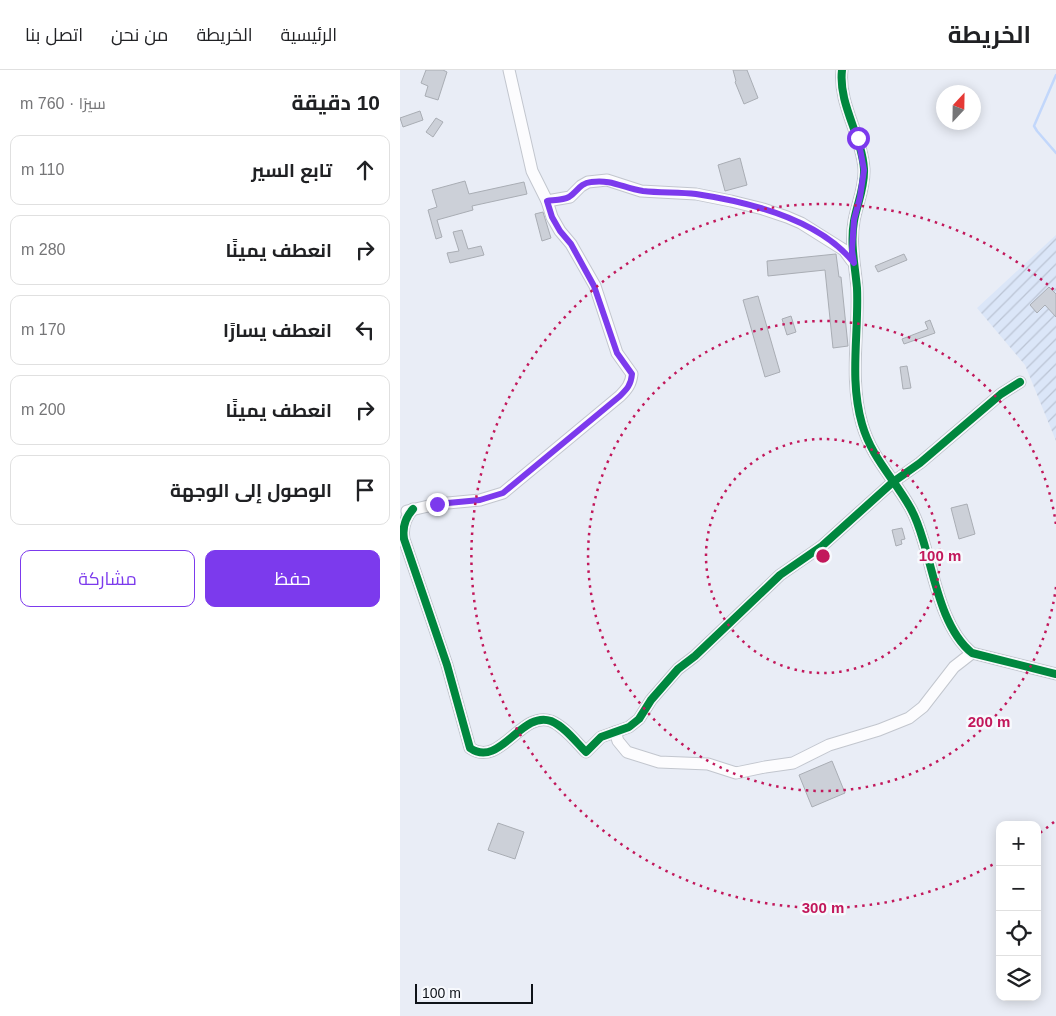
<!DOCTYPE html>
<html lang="ar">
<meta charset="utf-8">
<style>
body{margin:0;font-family:Arial,Cairo,sans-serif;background:#f6f6f6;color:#202124;direction:rtl}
.controls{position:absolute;right:15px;bottom:15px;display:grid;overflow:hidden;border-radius:10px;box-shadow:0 2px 12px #0003}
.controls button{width:45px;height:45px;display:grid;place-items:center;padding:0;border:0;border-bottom:1px solid #e0e0e0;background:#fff;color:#202124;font:25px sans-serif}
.compass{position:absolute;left:536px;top:15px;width:45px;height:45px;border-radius:50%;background:#fff;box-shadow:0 2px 12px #0003;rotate:22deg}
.scale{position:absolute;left:15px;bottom:12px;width:118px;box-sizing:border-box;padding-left:5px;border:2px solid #0f1319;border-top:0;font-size:14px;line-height:18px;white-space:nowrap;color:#0f1319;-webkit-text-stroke:4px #f7f9fd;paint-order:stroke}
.stop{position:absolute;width:15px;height:15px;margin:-11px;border:4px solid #7c3aed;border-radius:50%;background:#fff}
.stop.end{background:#7c3aed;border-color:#fff;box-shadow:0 1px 5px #0008}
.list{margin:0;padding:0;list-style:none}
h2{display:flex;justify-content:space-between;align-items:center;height:65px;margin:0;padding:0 20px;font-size:21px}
h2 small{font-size:16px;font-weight:400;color:#757577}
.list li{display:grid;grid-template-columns:32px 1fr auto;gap:15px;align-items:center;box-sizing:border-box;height:70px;margin:0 10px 10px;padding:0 10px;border:1px solid #e0e0e0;border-radius:10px}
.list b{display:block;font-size:19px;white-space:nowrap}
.list em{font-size:16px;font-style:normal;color:#757577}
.actions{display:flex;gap:10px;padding:15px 20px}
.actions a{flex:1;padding:11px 0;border:1px solid #7c3aed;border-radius:10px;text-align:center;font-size:18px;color:#7c3aed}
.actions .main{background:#7c3aed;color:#fff}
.icon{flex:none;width:28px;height:28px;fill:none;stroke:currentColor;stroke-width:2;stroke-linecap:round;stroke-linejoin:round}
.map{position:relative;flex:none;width:656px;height:946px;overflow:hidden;direction:ltr}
header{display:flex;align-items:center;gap:30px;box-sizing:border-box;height:70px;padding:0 25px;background:#fff;border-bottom:1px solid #e0e0e0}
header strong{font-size:24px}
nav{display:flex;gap:28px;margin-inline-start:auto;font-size:18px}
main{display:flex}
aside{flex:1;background:#fff}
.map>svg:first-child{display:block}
.industrial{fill:url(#industrial-furrows)}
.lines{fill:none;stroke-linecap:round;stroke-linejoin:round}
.stream{stroke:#c2d7fb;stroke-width:2.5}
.building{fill:#ccd0d8;stroke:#a9adb4}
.minor-casing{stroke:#c2c6ce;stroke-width:13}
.minor{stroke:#fcfcfe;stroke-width:11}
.cycleway-casing{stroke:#f7f9fd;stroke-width:11}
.cycleway{stroke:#00873e;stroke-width:8}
.route{stroke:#7c3aed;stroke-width:6}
.ring{fill:none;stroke:#c2185b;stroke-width:2.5;stroke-dasharray:2.5 5}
.centre{fill:#c2185b;stroke:#f7f9fd;stroke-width:2.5}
.ring-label{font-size:15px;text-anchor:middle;font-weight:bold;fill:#c2185b;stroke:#f7f9fd;stroke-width:5;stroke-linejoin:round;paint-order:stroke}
</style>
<header>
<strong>الخريطة</strong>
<nav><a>الرئيسية</a><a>الخريطة</a><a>من نحن</a><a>اتصل بنا</a></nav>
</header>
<main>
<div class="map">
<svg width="656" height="946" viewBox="0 0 656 946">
<defs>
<pattern id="industrial-furrows" width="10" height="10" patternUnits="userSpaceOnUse" patternTransform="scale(1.25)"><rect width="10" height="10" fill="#dbe6f8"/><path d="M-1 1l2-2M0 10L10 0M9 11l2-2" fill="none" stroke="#bbc4d4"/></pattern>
</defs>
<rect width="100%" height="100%" fill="#e9edf6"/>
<path class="industrial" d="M656,165v206l-31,-76 -48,-57z"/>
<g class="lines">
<path class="stream" d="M656,5l-22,51 3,5 19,22"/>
</g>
<g class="building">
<path d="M26,0h17l4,2 -9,28 -13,-4 3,-10 -7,-3z"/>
<path d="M333,0h14l11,28 -14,6 -9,-22 1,-1z"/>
<path d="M20,41l3,9 -20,7 -3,-9z"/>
<path d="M36,48l7,4 -10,15 -7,-5z"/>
<path d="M340,88l7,27 -22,6 -7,-26z"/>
<path d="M65,111l4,13 55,-12 3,12 -55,12 1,4 -36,10 5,17 -6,2 -8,-29 9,-3 -5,-17z"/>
<path d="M143,142l8,26 -9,3 -7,-27z"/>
<path d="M62,160l6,19 13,-3 3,9 -34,8 -3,-10 12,-2 -6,-19z"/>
<path d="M436,184l3,23h2l7,69 -15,2 -8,-78 -57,6 -1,-15z"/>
<path d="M504,184l3,6 -29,12 -3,-6z"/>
<path d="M649,217l7,7v23l-11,-12 -8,8 -7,-8z"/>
<path d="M358,226l22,76 -15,5 -22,-77z"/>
<path d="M391,246l5,16 -9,3 -5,-16z"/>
<path d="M530,250l5,13 -31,11 -2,-5 26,-10 -3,-7z"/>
<path d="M507,296l4,22 -8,1 -3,-22z"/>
<path d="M567,434l8,30 -16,5 -8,-31z"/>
<path d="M502,458l3,11 -4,1 1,4 -6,2 -4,-16z"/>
<path d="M432,691l13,32 -33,14 -13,-32z"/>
<path d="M98,753l26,9 -9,27 -27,-9z"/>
</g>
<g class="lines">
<defs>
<g id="minor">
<path d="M442,0c-4,34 20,66 22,99 1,18 -7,35 -10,52 -4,23 1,44 3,67 2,46 -8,91 5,136 10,35 32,54 49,85 5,9 9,21 12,31 11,35 19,89 49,113l84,21"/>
<path d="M147,131l23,-4 11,-11 7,-4 19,-2 34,11 55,3 35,7 32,8 24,8 14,6 43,27 8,11"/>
<path d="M13,439c-8,9 -11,18 -9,30l43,126 23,83c30,21 51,-38 81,-27 14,6 25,21 35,31l15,-15 28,-10 10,-8 12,-19 27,-31 17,-13 85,-81 42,-29 71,-64 27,-19 81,-69 19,-12"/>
<path d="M7,441l30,-7 43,-4 23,-7 117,-97c7,-7 11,-12 12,-22l-15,-21 -22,-67 -24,-42 -11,-13 -8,-14 -5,-16 -15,-30 -23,-101"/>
<path d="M215,662l3,9 9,11 32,10 49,2 28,9 29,-6 28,-4 36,-18 50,-15 30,-12 14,-11 31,-40 18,-14"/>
</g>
</defs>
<use href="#minor" class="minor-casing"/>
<use href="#minor" class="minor"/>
<defs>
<g id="cycleway">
<path d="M442,0c-4,34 20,66 22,99 1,18 -7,35 -10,52 -4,23 1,44 3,67 2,46 -8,91 5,136 10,35 32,54 49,85 5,9 9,21 12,31 11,35 19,89 49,113l84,21"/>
<path d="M13,439c-8,9 -11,18 -9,30l43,126 23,83c30,21 51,-38 81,-27 14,6 25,21 35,31l15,-15 28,-10 10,-8 12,-19 27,-31 17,-13 85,-81 42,-29 71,-64 27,-19 81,-69 19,-12"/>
</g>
</defs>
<use href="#cycleway" class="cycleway-casing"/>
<use href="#cycleway" class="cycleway"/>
</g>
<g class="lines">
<path class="route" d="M37,434l43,-4 23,-7 117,-97c7,-7 11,-11 12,-22l-15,-21 -23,-67 -23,-42 -11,-13 -8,-14 -5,-16c7,-1 16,-1 22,-4 8,-5 11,-14 22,-15 21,-3 32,6 52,9 17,2 36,1 53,3 53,8 124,26 158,69l-2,-13 2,-30 6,-23 4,-27 -6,-32"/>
</g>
<g class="ring">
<circle cx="423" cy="486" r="117"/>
<path d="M656 517A235 235 0 1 1 656 455"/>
<path d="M654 752A352 352 0 0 1 637 765M599 791A352 352 0 1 1 654 220"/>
</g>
<circle cx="423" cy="486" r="8" class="centre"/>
<g class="ring-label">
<text x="540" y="491">100 m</text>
<text x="589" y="657">200 m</text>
<text x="423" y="843">300 m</text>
</g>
</svg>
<div class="controls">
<button>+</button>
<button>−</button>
<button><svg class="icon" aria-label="locate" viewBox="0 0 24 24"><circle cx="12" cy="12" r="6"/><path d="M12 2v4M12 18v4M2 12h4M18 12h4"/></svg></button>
<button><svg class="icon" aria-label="layers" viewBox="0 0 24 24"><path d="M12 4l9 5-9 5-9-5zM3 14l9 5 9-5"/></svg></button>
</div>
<svg class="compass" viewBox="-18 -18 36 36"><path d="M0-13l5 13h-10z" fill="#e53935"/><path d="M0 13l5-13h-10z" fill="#757577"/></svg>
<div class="scale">100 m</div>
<div class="stop" style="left:458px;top:68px"></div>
<div class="stop end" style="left:37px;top:434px"></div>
</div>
<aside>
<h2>10 دقيقة<small>سيرًا · 760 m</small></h2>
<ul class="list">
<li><svg class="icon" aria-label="ahead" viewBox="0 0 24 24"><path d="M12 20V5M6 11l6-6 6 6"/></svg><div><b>تابع السير</b></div><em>110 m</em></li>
<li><svg class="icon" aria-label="right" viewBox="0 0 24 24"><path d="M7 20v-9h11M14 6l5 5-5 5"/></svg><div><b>انعطف يمينًا</b></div><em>280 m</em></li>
<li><svg class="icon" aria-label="left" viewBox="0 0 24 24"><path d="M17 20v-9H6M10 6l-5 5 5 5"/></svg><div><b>انعطف يسارًا</b></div><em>170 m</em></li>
<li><svg class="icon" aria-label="right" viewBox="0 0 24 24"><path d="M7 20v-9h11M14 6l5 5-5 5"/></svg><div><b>انعطف يمينًا</b></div><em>200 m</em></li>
<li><svg class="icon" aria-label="arrive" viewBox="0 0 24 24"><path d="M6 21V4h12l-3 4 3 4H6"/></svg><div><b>الوصول إلى الوجهة</b></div></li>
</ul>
<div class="actions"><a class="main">حفظ</a><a>مشاركة</a></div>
</aside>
</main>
